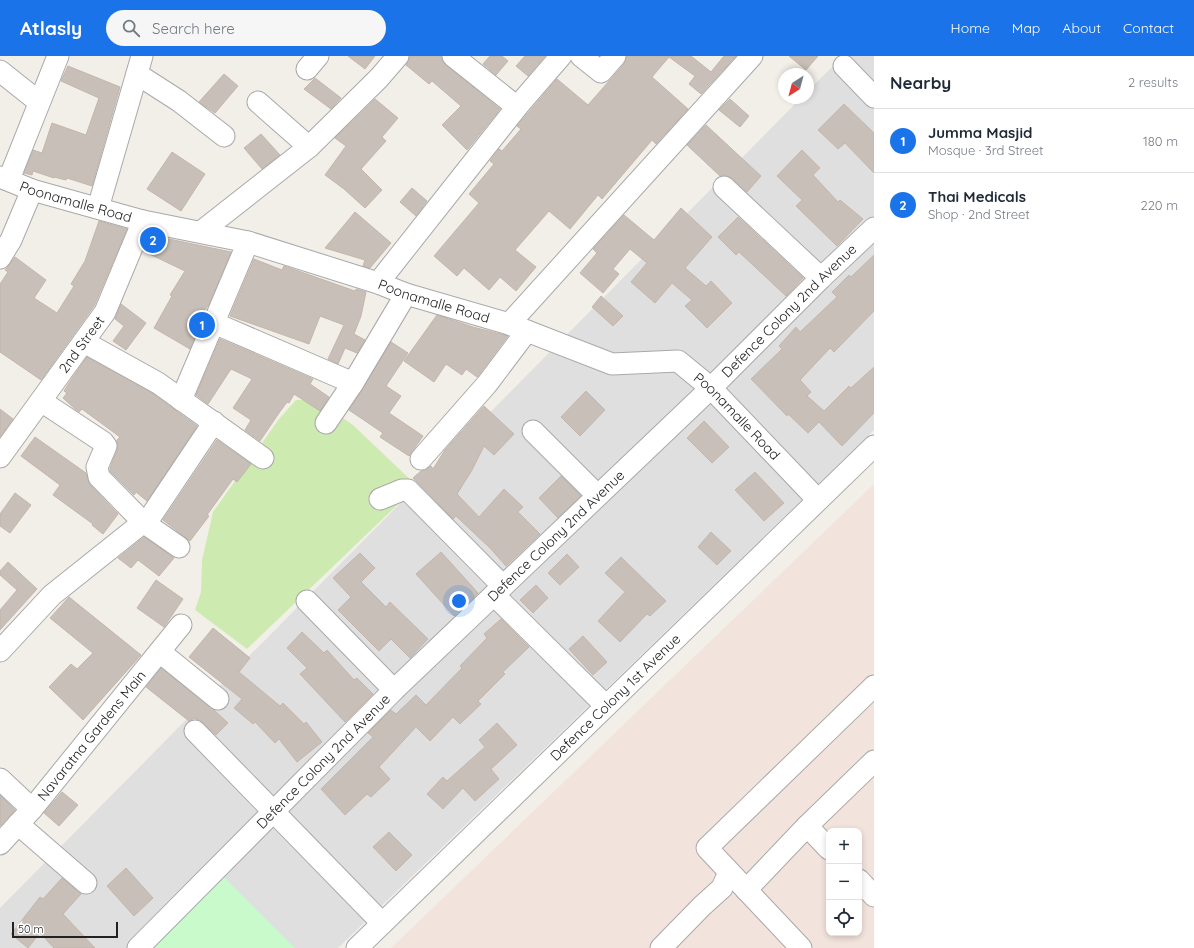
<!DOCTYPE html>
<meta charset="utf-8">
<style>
body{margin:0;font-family:Quicksand,sans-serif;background:#f6f6f7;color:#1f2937}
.controls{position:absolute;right:12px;bottom:12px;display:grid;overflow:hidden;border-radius:8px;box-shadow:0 2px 6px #0003}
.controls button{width:36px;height:36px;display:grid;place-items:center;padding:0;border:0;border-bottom:1px solid #e0e1e3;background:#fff;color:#1f2937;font:20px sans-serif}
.compass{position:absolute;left:778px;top:12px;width:36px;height:36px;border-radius:50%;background:#fff;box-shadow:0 2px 6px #0003;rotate:216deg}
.scale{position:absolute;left:12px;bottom:10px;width:106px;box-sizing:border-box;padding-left:4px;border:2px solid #222;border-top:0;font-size:11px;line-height:14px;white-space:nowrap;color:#222;-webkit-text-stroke:3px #fff;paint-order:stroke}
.you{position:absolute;left:459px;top:545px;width:14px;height:14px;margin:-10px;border:3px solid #fff;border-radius:50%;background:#1a73e8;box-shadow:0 0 0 6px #1a73e833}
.badge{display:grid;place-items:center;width:26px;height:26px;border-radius:50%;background:#1a73e8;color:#fff;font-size:13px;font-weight:700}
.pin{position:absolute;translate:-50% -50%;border:2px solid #fff;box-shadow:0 1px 4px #0006}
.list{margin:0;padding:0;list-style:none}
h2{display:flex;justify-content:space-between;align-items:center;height:52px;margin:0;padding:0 16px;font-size:17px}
h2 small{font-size:13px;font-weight:400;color:#747a83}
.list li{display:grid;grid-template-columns:26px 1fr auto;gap:12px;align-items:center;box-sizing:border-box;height:64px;padding:0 16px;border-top:1px solid #e0e1e3}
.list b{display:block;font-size:15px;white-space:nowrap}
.list p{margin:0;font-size:13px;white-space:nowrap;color:#747a83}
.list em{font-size:13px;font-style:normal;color:#747a83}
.icon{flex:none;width:22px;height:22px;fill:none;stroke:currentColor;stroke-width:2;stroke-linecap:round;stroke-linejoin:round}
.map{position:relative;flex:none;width:874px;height:892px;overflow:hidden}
header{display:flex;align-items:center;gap:24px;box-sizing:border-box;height:56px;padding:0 20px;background:#1a73e8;color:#fff}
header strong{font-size:19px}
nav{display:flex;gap:22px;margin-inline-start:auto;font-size:14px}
.search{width:280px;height:36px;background:#f6f6f7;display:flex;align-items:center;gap:10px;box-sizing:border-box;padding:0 14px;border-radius:22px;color:#747a83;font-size:15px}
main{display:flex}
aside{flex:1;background:#fff}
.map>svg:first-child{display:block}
.residential{fill:#e0dfdf}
.military{fill:#f3e3dd;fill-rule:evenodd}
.grass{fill:#cdebb0}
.park{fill:#c8facc}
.building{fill:#c7bfb8;stroke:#c4b6ab}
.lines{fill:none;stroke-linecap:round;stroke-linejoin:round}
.minor-casing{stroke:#a9a9a9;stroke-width:23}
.minor{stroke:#fff;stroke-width:21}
.labels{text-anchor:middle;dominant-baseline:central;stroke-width:3;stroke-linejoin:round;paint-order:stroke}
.street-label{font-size:14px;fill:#222;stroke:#fff}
</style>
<header>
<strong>Atlasly</strong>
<div class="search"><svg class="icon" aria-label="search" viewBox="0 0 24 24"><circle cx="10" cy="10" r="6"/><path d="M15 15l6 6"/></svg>Search here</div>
<nav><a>Home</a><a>Map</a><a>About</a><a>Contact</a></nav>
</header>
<main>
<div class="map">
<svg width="874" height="892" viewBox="0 0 874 892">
<rect width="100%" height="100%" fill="#f2efe9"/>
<path class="residential" d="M843,0h31v374l-536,518h-338v-40l801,-810h7v-7z"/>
<path class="military" d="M874,428v464h-483zM829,775h30v102h-30z"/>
<path class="grass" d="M296,344h20l37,25 64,61 -170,163 -52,-39 6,-18 1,-32 11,-48 66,-93z"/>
<path class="park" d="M220,817l75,75h-151z"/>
<g class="building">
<path d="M348,0h27l-10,13z"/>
<path d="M410,0h31l5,9 54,44 -33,41 -25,-25 19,-19 -29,-25 -3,3 -23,-19z"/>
<path d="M490,0h12l6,5 -12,14 -13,-11z"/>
<path d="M525,0h20l-17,20 -12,-10z"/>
<path d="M627,0h64l20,16 13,-16h12l-35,38 -12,-10 6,-8 -26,-19 -17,20 36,32 -32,35 -4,-4 -50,59 -4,-4 -28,34 -21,-18 -34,39 21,17 -20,24 -16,-14 -11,13 -25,-22 -7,8 -23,-20 45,-53 -10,-9 25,-30 -4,-3 9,-12 3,2 19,-22 -4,-3 40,-47 31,26 36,-41z"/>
<path d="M789,0h29l-12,14z"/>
<path d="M68,10l52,21 -28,99 -25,-8 -1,2 -12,-3v1l-21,-7 -1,4 -8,-2 9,-23 9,3 10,-30 34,12 13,-37 -38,-17z"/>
<path d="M224,18l14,12 -23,27 -16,-11z"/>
<path d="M315,22l26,20 -10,11 -27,-20z"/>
<path d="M375,43l23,19 -16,19 4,4 -25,28 21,21 -17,18 -21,-19 -19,-14 21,-29 -11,-8z"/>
<path d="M730,43l19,17 -9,11 -21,-17z"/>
<path d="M844,48l30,29v40l-29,-30 -7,6 -20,-19z"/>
<path d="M706,69l55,51 -14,16 -15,-14 -6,-3 -6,1 -33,-31z"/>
<path d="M261,78l19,21 -18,14 -18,-21z"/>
<path d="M802,94l18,18 -7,7 25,27 2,-2 23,19 -26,27 -41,-40 6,-6 -25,-24z"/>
<path d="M172,96l33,22 -24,37 -34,-22z"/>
<path d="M412,132l15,13 -11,15 -16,-14z"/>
<path d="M681,152l31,29 -27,31 21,18 5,-5 21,22 -25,25 -22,-22 7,-6 -20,-17 -17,20 -24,-21 16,-19 -17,-14 -17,20 6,5 -16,19 -23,-20 17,-20 -4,-4 31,-34 30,25z"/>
<path d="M355,156l36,31 -21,25 -7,-2 2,-6 -40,-12z"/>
<path d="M738,161l65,61 -17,18 -47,-44 -3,3 -18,-18z"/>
<path d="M99,165l28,8 -33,77 -53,74 -41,-28v-68l8,-12 -3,-2 10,-13 31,23 -12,18 23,15 17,-27 -3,-2 14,-23z"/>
<path d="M150,179l81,17 -22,52 -10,14 3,2 -12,29 -36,-21 18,-32 -2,-1 15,-24 -42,-20z"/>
<path d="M874,199v56l-40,41 -4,-4 -30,32 11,12 -4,4 17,15 25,-25 2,2 23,-21v46l-32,33 -23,-24 -11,11 -20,-19 -1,2 -36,-37 31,-30 -3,-3 17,-19 4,5 37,-35 -5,-5 17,-17 2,2z"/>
<path d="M254,203l28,11 2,-4 71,25 1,-2 10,3 -5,24 -7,18 11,6 -8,13 -12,-5 -7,16 -10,-5 16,-34 -24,-9 -11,28 -79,-28z"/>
<path d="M601,240l22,20 -10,10 -21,-19z"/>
<path d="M121,248l25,19 -20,27 -13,-9 11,-15 -9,-7z"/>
<path d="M437,259l36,12 35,9 -31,41 -11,-8 -4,6 -16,-11 -12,18 -30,-21z"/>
<path d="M220,283l93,40 -3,5 19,13 -9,14 -26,-17 -5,9 -2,-1 -8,11 -19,28 -15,-11 6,-10 -18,-12 19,-29 -21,-10 -23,35 -12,-9z"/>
<path d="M391,286l17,11 -22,33 15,10 -12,17 34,23 -14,20 -29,-19 3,-4 -34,-23z"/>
<path d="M87,301l65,36 45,33 -50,75 -11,-9 -2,3 -24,-24v-3l7,-18v-10l3,-3 -38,-28 -3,3 -4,-3 -12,-11 4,-5 -3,-2 5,-8z"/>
<path d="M586,335l19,19 -25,26 -19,-19z"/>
<path d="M484,350l30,28 -20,21 -10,-9 -12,24 -15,24 22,23 25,-28 19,18 -5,5 22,22 -34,32 -16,-18 -34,-32 -3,3 -40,-41 8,-7 10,-5 2,3 12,-19z"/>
<path d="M0,353l13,10 -13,18z"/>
<path d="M704,365l25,26 -17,16 -25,-25z"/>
<path d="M35,381l51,36 4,12 28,29 -15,20 -11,-9 1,-1 -40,-29 7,-10 -39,-29z"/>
<path d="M217,384l34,24 -14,18 -4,-3 -26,36 2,1 -19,25 -27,-21z"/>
<path d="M755,416l29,31 -20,18 -29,-31z"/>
<path d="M561,420l20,20 -23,22 -19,-20z"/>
<path d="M15,437l16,12 -21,28 -10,-7v-12z"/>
<path d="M711,476l20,19 -14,14 -19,-18z"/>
<path d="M144,481l30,21 -15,18 -21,-16 -7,8 -13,-10z"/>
<path d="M441,496l37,41 -24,23 -38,-42z"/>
<path d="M360,497l15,15 -14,14 25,25 4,-5 38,37 -18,19 -19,-19 -12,12 -41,-41 13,-13 -18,-19z"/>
<path d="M567,498l12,13 -19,18 -12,-12z"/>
<path d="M621,501l45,44 -16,15 -3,-2 -27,28 -22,-21 27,-29 -20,-19z"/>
<path d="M8,506l29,27 -37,41v-20l17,-20 -17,-15v-4z"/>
<path d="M156,524l27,19 -19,28 -27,-19z"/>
<path d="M536,529l12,13 -15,15 -13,-13z"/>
<path d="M69,541l72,58 -58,65 -34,-33 22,-23 6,5 16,-16 -43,-35z"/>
<path d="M501,563l28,28 -26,25 2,2 -27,27 3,3 -21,20 -7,-7 -23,24 -14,-14 -37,40 11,12 -19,18 -4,-3 -22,21 -24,-26 52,-52 -5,-4 23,-23 5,4 20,-19 10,10 36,-37 -2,-2 27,-28 -3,-4z"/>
<path d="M213,572l37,30 -11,14 41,34 3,-3 21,21 2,-2 16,20 -25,20 -18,-23 -4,4 -20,-21 -2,2 -19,-16 8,-9 -53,-42z"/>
<path d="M302,576l22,21 3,-3 27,30 3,-2 16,16 -28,28 -45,-48 7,-6 -20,-20z"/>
<path d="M583,580l24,26 -14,13 -24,-26z"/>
<path d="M161,612l53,42 14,13 -12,12 -17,-15 -5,-2 -5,3 -43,-34z"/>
<path d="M497,667l20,22 -26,24 8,10 -24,22 -12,-13 -20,21 -16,-15 16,-17 4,4 38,-34 -6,-7z"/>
<path d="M62,736l16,13 -19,21 -15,-13z"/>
<path d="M0,739l15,15 -15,16z"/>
<path d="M389,776l23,23 -16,16 -23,-24z"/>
<path d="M126,812l27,30 -19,18 -27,-30z"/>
<path d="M62,822l19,16 -18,20 32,34h-41l-14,-15 -12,15 -17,-14 29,-37 3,2z"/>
</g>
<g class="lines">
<defs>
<g id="minor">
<path d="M453,0l64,51"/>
<path d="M581,0l20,16 14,-16"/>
<path d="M844,10l30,31"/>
<path d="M307,13l11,-13"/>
<path d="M0,15l39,31"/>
<path d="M137,18l42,27 45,35"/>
<path d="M258,46l51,45"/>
<path id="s1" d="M0,121l32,13 111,31 105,21 130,41 28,11 103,30 103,40 66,-3 33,27 106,111"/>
<path d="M9,123l49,-123"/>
<path d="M724,131l97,91"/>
<path d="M98,152l44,-152"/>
<path d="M202,175l107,-84 70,-69 19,-22"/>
<path d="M0,202l11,-18 21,-50"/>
<path d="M378,227l139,-176 44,-51"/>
<path d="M214,267l139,60"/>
<path d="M509,268l243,-268"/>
<path d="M84,286l74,41 105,75"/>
<path d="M181,344l67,-158"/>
<path d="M41,345l62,41 3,4 -9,21 2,10 44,45 36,25"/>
<path d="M326,367l27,-40 53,-89"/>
<path d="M533,375l64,64"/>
<path id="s2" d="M0,401l105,-145 38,-91"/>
<path d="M421,403l66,-75 40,-53"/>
<path d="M380,443l22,-9h6l95,96"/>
<path d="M494,539l112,111"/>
<path d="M307,545l87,89"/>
<path d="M0,595l52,-56 99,-79 63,-94"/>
<path d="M160,596l58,47"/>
<path d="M195,675l187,192"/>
<path d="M0,723l32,30"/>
<path d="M18,768l68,59"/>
<path d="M807,770l67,-65"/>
<path id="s3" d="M0,788l32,-35 149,-184"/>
<path d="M859,824l15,16"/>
<path d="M746,834l61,-64 22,23"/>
<path id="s4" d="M138,892l256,-258 317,-302 110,-110 53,-50"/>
<path id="s5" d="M357,892l517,-502"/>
<path d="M661,892l41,-42 20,-18 7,-16"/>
<path d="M801,892l-94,-100 167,-162"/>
</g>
</defs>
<use href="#minor" class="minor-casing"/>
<use href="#minor" class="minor"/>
</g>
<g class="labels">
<g class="street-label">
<text stroke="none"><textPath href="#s1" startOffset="80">Poonamalle Road</textPath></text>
<text stroke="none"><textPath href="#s1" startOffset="452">Poonamalle Road</textPath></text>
<text stroke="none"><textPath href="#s4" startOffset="911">Defence Colony 2nd Avenue</textPath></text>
<text stroke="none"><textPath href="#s2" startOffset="139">2nd Street</textPath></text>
<text stroke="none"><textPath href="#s1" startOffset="788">Poonamalle Road</textPath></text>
<text stroke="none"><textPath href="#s4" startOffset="587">Defence Colony 2nd Avenue</textPath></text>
<text stroke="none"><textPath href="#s5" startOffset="360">Defence Colony 1st Avenue</textPath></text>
<text stroke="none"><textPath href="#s3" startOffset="142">Navaratna Gardens Main</textPath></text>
<text stroke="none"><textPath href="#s4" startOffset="263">Defence Colony 2nd Avenue</textPath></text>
</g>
</g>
</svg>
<div class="controls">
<button>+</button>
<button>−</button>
<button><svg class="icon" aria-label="locate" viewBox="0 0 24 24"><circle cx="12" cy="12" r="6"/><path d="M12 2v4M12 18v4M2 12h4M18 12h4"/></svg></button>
</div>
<svg class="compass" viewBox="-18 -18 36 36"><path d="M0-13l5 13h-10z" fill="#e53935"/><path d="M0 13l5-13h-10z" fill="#747a83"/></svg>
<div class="scale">50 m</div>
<div class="you"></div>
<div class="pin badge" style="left:202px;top:269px">1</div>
<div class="pin badge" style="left:153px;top:184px">2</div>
</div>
<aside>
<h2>Nearby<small>2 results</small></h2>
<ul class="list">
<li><span class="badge">1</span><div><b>Jumma Masjid</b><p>Mosque · 3rd Street</p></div><em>180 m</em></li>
<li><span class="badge">2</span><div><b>Thai Medicals</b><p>Shop · 2nd Street</p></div><em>220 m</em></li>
</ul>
</aside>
</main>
